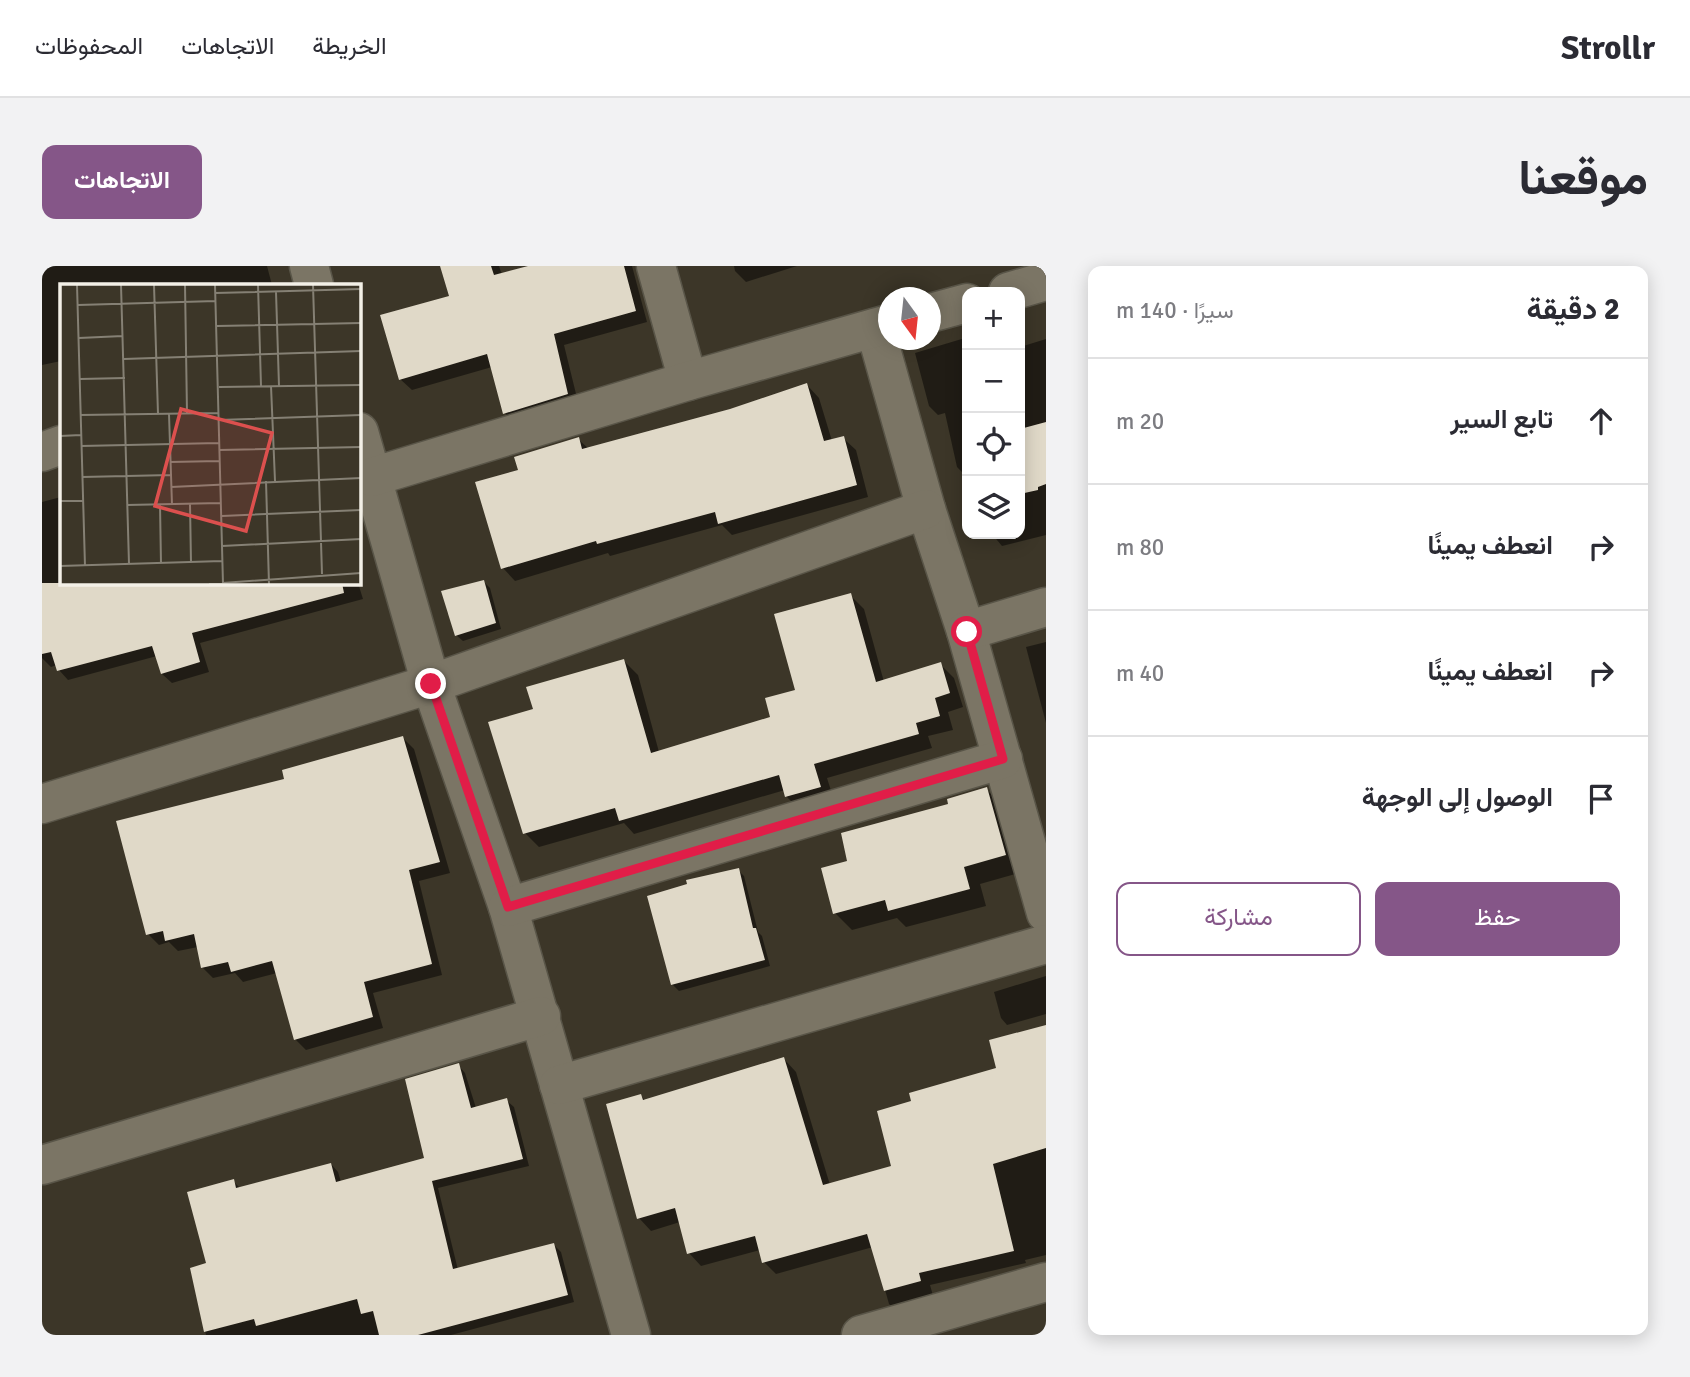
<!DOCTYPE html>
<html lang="ar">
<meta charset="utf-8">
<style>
body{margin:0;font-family:Signika,Vazirmatn,sans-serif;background:#f2f2f3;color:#2b2b33;direction:rtl}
.controls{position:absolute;right:21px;top:21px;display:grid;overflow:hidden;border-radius:14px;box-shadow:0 4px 18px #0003}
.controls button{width:63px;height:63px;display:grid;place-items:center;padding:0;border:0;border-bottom:2px solid #e1e1e2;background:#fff;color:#2b2b33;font:35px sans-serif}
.compass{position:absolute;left:836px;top:21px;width:63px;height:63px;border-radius:50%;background:#fff;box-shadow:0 4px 18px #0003;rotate:165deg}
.stop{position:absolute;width:21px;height:21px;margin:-16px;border:5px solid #e11d48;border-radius:50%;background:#fff}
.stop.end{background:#e11d48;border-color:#fff;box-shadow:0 2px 7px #0008}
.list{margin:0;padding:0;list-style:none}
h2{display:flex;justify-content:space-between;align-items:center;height:91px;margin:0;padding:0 28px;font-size:30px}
h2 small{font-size:23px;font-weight:400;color:#7c7c81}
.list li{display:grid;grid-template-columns:46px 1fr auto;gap:21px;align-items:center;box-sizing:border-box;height:126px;padding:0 28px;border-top:2px solid #e1e1e2}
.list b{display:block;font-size:26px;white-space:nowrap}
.list em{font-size:23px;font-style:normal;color:#7c7c81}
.actions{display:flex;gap:14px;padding:21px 28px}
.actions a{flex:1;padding:16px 0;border:2px solid #855688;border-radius:14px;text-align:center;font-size:24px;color:#855688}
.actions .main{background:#855688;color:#fff}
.icon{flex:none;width:38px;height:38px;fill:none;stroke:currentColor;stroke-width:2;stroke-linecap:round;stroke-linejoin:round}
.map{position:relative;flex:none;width:1004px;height:1069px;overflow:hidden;direction:ltr;border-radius:14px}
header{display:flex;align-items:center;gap:42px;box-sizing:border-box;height:98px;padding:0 35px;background:#fff;border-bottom:2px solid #e1e1e2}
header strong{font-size:33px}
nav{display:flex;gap:38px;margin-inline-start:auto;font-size:24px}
.intro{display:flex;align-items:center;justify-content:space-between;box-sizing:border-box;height:168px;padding:0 42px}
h1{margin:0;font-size:49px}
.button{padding:18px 32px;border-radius:14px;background:#855688;color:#fff;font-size:24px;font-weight:700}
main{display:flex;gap:42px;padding:0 42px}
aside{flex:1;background:#fff;border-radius:14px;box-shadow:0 4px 18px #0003}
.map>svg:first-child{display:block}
.shadow{fill:#0007}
.building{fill:#e0d9c8}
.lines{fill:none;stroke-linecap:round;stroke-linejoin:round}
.minor-casing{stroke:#595548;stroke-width:41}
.minor{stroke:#7b7565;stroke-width:38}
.route{stroke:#e11d48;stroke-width:9}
.inset-road{fill:none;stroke:#858074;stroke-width:2}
.view{fill:#dc504e;fill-opacity:0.15;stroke:#dc504e;stroke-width:3.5}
.inset-edge{fill:none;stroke:#f3f0e7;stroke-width:3.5}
</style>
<header>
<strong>Strollr</strong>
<nav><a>الخريطة</a><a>الاتجاهات</a><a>المحفوظات</a></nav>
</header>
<div class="intro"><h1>موقعنا</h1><a class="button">الاتجاهات</a></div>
<main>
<aside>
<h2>2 دقيقة<small>سيرًا · 140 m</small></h2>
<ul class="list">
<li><svg class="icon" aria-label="ahead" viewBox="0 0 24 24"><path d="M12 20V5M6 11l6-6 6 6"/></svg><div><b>تابع السير</b></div><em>20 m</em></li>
<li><svg class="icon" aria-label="right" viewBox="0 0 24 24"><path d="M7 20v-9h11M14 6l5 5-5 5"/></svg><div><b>انعطف يمينًا</b></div><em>80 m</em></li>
<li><svg class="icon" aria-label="right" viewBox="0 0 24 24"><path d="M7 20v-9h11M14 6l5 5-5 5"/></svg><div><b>انعطف يمينًا</b></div><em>40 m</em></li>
<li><svg class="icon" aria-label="arrive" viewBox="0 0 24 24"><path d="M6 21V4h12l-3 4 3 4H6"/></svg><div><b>الوصول إلى الوجهة</b></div></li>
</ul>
<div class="actions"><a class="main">حفظ</a><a>مشاركة</a></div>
</aside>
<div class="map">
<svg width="1004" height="1069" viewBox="0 0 1004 1069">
<rect width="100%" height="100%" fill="#3c3628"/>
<g class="shadow">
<path d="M0,0h225l5,19h-211v76l-19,4z"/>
<path d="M400,0h57l3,9 34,-9h96l15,56 -83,23 15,61 -63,19 -11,-12 -13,-46 -80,23 -12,-11 51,-82z"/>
<path d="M692,0h63l-51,16 -11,-11z"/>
<path d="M923,72l2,2 -1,136 -9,-9 -12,-54 -7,2 -9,-9 -14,-53z"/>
<path d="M1004,73v196l-44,11 -10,-12h28v-187z"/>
<path d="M765,119l12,13 13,43 11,-3 13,12 12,47 -136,38 -10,-10 -112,31 -2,-3 -93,28 -12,-13 17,-96 58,-33 11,10 141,-38z"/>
<path d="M19,231v86h297l5,16 -163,44 9,29 -37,11 -10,-9 -5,-18 -89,24 -9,-10 -2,-5 -6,2 -9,-9v-156z"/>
<path d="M442,316l6,6 11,41 -38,12 -7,-6z"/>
<path d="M808,329l14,14 20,73 56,-18 14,14 9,29 -15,5 5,18 -25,6 4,12 -105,30 7,22 -34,10 -14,-14 -1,-6 -151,44 -10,-11 -85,24 -14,-14 10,-123 89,-49 14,14 21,77 114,-34 24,-27z"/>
<path d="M1004,376v81l-20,-76z"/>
<path d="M361,472l11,11 36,124 -31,8 23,94 -69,18 10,35 -77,22 -11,-11 -18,-66 -34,9 -8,-9 -22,5 -11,-11 -4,-20 -20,4 -9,-9 -10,3 -11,-11 138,-153z"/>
<path d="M944,523l17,17 19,66 -42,12 6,22 -80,21 -9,-9 -45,12 -17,-17 14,-50 101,-58z"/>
<path d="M696,604l6,6 14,56 4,4 8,30 -91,25 -7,-7z"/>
<path d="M1004,710v38l-39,11 -6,-7 -7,-26z"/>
<path d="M1004,761v228l-21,5 1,3 -96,22 6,21 -34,10 -13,-12 -16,-57 -97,27 -12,-12 -4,-12 -59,16 -12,-13 -9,-31 -29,9 -12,-13 2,-122 5,5 138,-42 12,13 34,113 63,-18 20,-64 85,-34z"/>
<path d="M416,799l7,8 11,35 30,-8 8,7 15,59 -91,22 20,82 96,-25 7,7 13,50 -123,33h-245l-14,-66 16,-4 25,-84 8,8 90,-25 7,8 3,10 85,-23z"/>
</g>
<g class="building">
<path d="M398,0h51l3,9 34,-9h96l12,45 -82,23 14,60 -65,20 -16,-60 -88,26 -19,-65 69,-19z"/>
<path d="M765,117l17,58 20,-5 13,49 -139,39 -3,-12 -118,32 -1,-3 -95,28 -26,-87 43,-12 -4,-13 65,-20 3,12 148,-40z"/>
<path d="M1004,156v62l-8,3v3l-18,4v-65z"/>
<path d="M442,314l12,43 -41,13 -14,-45z"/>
<path d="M0,317h300l2,10 -152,40 8,29 -39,12 -9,-28 -95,25 -6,-19 -9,2z"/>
<path d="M809,327l25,89 65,-20 9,31 -15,5 5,18 -24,7 3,11 -105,30 7,23 -36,10 -6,-22 -160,46 -4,-13 -92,26 -35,-112 45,-13 -7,-22 98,-28 27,94 119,-36 -5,-19 30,-8 -21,-76z"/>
<path d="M361,470l37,126 -31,8 23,94 -68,18 9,35 -79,23 -22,-79 -41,11 -3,-10 -27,6 -7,-34 -29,7 -2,-10 -17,4 -30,-114 168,-42 -2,-9z"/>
<path d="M945,521l19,68 -42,12 6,22 -82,22 -3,-11 -52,14 -12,-46 26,-7 -6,-28 107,-29 -1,-5z"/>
<path d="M697,602l14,60h3l9,32 -94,25 -24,-89 40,-12 -1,-4z"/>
<path d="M1004,759v123l-53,16 21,87 -95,22 2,8 -37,10 -17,-57 -105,29 -7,-27 -68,18 -12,-46 -38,11 -31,-115 35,-10 2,6 141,-43 39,128 68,-19 -14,-55 34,-10 -2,-8 87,-25 -7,-28z"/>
<path d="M417,797l12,45 36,-10 16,61 -91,22 21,88 101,-26 14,52 -150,40h-39l-6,-24 -12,3 -4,-15 -101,27 -2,-7 -50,13 -14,-64 16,-5 -19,-71 47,-13 2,9 95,-25 5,19 88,-24 -19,-79z"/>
</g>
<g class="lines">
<defs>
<g id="minor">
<path d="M267,0l5,19"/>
<path d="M614,0l32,115"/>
<path d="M966,26l38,-11"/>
<path d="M888,47l37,-10"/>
<path d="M833,62l51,181 40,122 80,282"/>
<path d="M317,166l72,252 77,223 123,428"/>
<path d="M0,186l19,-7"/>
<path d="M330,211l316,-96 200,-57"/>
<path d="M924,365l80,-24"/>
<path d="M0,538l389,-120 495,-175"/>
<path d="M466,641l495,-148"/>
<path d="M517,819l487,-141"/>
<path d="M0,899l499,-149"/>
<path d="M819,1069l185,-53"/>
</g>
</defs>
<use href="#minor" class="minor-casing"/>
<use href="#minor" class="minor"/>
</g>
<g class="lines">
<path class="route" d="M389,418l77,223 495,-148 -36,-127"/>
</g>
<g transform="translate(18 18)">
<rect width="301" height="301" fill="#3c3628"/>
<path class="inset-road" d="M17,1l8,281M61,1l8,279M94,1l4,129M125,1l2,128M155,1l8,299M198,1l3,101M253,1l9,289M216,8l3,94M155,9l146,-4M18,21l138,-4M157,42l144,-3M19,54l44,-2M64,75l237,-8M20,95l45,-1M211,102l4,95M159,103l142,-2M109,130l3,91M20,131l139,-2M159,136l142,-5M0,152l21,-1M21,162l138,-3M159,166l142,-3M110,178l49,-1M22,193l89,-2M206,197l3,103M111,203l190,-9M0,217h23M130,220l1,59M67,221l94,-2M100,221l1,59M162,232l139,-6M162,262l139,-7M0,282l162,-5M149,300l152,-11"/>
<path class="view" d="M121,125l91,24 -26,98 -91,-25z"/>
<rect width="301" height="301" class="inset-edge"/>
</g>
</svg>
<div class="controls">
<button>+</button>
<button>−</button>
<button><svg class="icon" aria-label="locate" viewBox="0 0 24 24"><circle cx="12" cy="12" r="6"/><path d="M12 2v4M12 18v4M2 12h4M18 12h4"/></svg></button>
<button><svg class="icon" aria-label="layers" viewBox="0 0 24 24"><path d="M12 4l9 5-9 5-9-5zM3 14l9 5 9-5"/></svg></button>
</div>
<svg class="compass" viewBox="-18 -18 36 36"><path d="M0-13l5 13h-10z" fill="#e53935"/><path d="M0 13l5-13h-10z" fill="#7c7c81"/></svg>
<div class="stop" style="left:925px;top:366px"></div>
<div class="stop end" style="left:389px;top:418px"></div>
</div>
</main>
